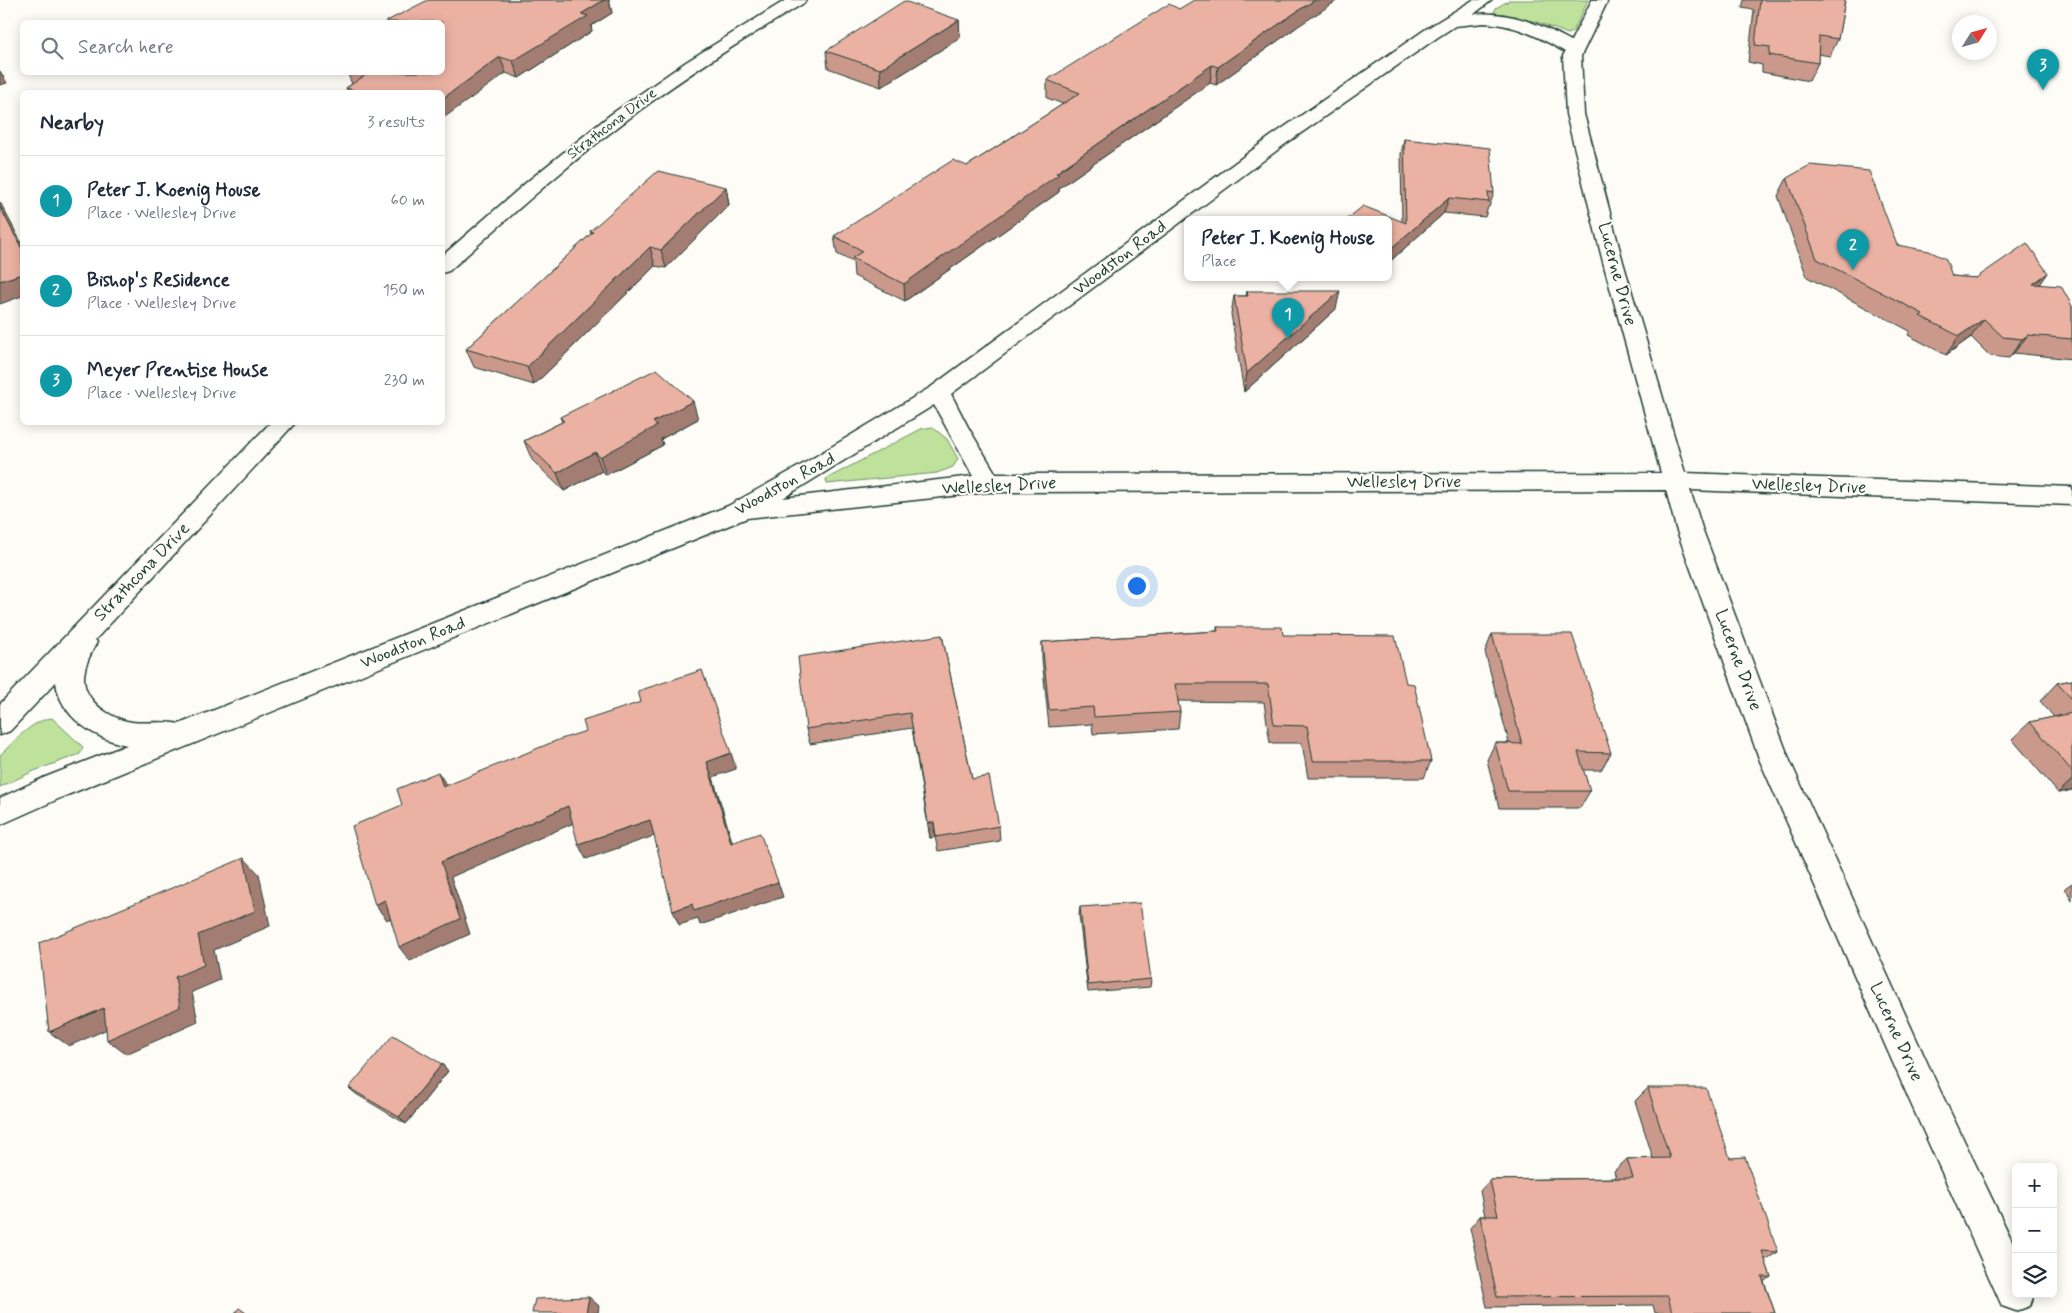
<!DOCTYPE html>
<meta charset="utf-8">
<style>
body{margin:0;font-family:Mynerve,sans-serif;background:#f2f2f3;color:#1f2937}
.controls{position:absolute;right:15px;bottom:15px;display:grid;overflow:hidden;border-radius:8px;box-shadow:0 2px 12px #0003}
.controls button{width:45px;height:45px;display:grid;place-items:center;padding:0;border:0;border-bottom:1px solid #e0e1e3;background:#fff;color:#1f2937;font:25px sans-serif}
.compass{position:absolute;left:1952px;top:15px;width:45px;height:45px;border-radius:50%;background:#fff;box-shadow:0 2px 12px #0003;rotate:53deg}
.you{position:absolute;left:1136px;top:585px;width:18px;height:18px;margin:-12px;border:4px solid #fff;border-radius:50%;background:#1a73e8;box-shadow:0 0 0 8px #1a73e833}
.badge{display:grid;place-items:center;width:32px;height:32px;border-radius:50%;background:#1f6fb2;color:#fff;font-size:16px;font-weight:700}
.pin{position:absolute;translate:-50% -41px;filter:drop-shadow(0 1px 2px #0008)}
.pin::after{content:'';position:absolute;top:26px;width:18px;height:15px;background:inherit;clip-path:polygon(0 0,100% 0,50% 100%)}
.popup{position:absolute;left:1184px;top:216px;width:208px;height:65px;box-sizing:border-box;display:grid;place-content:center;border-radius:8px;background:#fff;filter:drop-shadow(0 1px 4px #0005);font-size:16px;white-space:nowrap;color:#747a83}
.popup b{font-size:19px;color:#1f2937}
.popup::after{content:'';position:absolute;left:50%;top:100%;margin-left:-10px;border:10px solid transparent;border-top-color:#fff}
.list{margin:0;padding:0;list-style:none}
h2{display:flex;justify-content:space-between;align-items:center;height:65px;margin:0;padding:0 20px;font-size:21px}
h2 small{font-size:16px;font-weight:400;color:#747a83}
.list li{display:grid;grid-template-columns:32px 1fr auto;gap:15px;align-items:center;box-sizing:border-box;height:90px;padding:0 20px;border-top:1px solid #e0e1e3}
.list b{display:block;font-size:19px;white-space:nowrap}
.list p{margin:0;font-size:16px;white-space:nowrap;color:#747a83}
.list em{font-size:16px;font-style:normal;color:#747a83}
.icon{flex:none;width:28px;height:28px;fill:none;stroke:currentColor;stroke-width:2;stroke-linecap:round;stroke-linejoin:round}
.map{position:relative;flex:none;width:2072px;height:1313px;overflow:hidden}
.search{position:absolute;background:#fff;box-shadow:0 2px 12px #0003;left:20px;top:20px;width:425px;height:55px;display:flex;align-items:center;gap:12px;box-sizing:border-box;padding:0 18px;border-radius:8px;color:#747a83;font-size:19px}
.panel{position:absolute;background:#fff;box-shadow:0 2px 12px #0003;left:20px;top:90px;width:425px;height:335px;border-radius:8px}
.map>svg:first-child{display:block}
.green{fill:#bee29c;stroke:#6e9068}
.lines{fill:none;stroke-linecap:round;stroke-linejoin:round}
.street-casing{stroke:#1f3d34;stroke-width:3}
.street{fill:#fdfcf7;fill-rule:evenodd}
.wall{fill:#ca998c;stroke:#1f3d34}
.shaded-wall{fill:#a47d72;stroke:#1f3d34}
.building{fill:#ebb2a3;stroke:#1f3d34}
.labels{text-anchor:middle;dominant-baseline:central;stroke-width:4;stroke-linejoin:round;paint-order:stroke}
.far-street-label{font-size:15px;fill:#1f3d34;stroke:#fdfcf7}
.street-label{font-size:18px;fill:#1f3d34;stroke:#fdfcf7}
</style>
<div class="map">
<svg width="2072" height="1313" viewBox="0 0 2072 1313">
<rect width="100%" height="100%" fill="#fdfcf7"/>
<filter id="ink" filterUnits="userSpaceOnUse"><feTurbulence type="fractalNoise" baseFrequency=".02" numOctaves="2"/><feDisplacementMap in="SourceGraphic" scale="10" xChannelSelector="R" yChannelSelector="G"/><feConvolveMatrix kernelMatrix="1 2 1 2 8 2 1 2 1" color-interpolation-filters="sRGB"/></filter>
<g filter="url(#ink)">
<g class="green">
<path d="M1510,0h78l-15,32 -5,2 -31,-12 -44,-8 3,-6z"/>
<path d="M932,427l15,12 11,20 -5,8 -16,6 -110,11 -1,-5 95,-50z"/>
<path d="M52,718l31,29 -3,7 -46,17 -34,16v-32c14,-13 32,-35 52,-37z"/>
</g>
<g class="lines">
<defs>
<g id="street">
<path d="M786,0h20l-2,3c-62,37 -124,76 -181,120 -61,46 -117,97 -174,148l-7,2v-17l86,-75 82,-66 76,-53z"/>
<path d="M1473,0h19l-18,14c35,-3 67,10 97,27l21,-41h16l-27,56 3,58 39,148 62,211 387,14v18l-382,-15 12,38 88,233 146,321 80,167v45h18l-4,12 -14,5 -14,-5 -90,-200 -152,-345 -84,-233 -10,-38 -677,2 -242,26 -682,278 -65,29v-27l43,-20 84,-33c-31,-6 -67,-27 -71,-63l-46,49 -10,4v-31l271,-282h25l-201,218 2,2c-6,11 -13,24 -13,36 0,24 27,41 48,44 15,2 33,-2 47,2l549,-218 70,-39 133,-80 339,-250 156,-108zM1484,23c30,1 56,14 81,29l-2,4 3,58 37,148 58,211 -665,1 -28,-47 -17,-33 333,-249 154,-108 17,-11zM934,405l39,71 -190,22z"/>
</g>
</defs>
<use href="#street" class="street-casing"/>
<use href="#street" class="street"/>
</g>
<g class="wall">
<path d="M428,0h181l3,13 -21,13 1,5 -73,47 -13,-5 -64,19h-94l-2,-4 6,-4 -5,-12h95z"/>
<path d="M1744,0h101l-7,39 -8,17 -12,-2v9l-9,18 -47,-9v-7l-14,-3 6,-52 -12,-2z"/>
<path d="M1179,9l118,18 -81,58 -6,-2 -151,105v4l-154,109 -51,-25 -1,-14 -16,-8 -3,-18 133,-70 96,-62 -16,-6v-18z"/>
<path d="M959,20l1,18 -79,49 -53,-19 -2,-17z"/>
<path d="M1404,139l90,54 -5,14h-1l-3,10 -41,-4 -56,50v-43l14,2 -1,-68z"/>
<path d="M1787,178l110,67 55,31 88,8 32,22v53l-58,-6 -5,5 -19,-2 -19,-19 -25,18 -38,-20 2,-4 -103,-54 -29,-81z"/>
<path d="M726,187l3,18 -63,63 -11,-2 -121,119 -60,-18 -8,-18 125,-115 -1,-3z"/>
<path d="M1362,278h9l-3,2z"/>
<path d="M1247,291l89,18 -92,83 -13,-78 3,-18h12z"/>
<path d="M560,417l138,2 -37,20 2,6 -57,30 -4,-4 -38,20 -32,-31 -8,-19 38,-19z"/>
<path d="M1217,627l66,8 123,48 25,78 -7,17h-116l-6,-35h-32l-6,-41 -86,-1 2,11 -2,17 -85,5 -1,-10 -43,3 -7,-68v-17l175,-11z"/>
<path d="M1492,634l119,119 -10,17h-18l7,21 -10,17h-81l-12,-48 8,-17h14l-24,-91z"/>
<path d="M942,635l30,144 27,47 1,15 -62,10 -3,-14 -5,1 -18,-110 -102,16 -4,-15z"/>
<path d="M2072,680v110l-14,3 -46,-54 18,-17 24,-5 -14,-16 17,-18z"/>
<path d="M2072,883v18l-7,-13z"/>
<path d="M1080,907l71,72 -1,8 -62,5 -9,-77z"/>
<path d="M442,1064l6,7 -42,53 -50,-30 -7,-6z"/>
<path d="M1648,1088l82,70 48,94 -13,8 6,17 -7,4 11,32h-120l-2,-8 -166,2 -17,-79 10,-12h5l-5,-25 10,-11 126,-2 -2,-7 13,-12 26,-1 -18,-57z"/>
</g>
<g class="shaded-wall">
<path d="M604,0h5l3,13 -21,13 1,5 -73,47 -6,-17 68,-47z"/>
<path d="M1315,0h23l-41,27 -81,58 2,-18 81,-57z"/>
<path d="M959,20l1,18 -79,49 -1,-18z"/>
<path d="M500,57l6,16 -64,46v-20z"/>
<path d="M1212,65l-2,18 -151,105v4l-154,109 -1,-17 152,-111z"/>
<path d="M0,71l7,12 -7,2z"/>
<path d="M726,187l3,18 -63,63 -5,-18z"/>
<path d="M1449,198l-5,15 -56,50v-12z"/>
<path d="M0,202l22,42v5l-22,-42z"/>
<path d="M650,247l5,19 -121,119 -7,-18z"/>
<path d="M2048,273l-13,19 -2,-8z"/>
<path d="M22,274v22l-22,8v-23z"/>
<path d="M1340,291l-4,18 -92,83 3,-19z"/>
<path d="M1984,319l-13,18 -25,18 13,-19z"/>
<path d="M2028,335l-14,18 -5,5 13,-19z"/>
<path d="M693,401l5,18 -37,20 2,6 -57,30 -6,-18 53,-35z"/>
<path d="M595,452l7,19 -38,20 -7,-18z"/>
<path d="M731,753l5,16 -23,8 24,81 -6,-15 -24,-81z"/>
<path d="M438,772l10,15h-5z"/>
<path d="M2072,780v10l-14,3z"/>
<path d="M568,806l8,16 -125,55 19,57 -60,27 -11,-14 42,-85z"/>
<path d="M650,820l7,15 -71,24 -8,-15z"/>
<path d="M934,822l1,15 -5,1 -2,-15z"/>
<path d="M244,858l15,16 11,52 -56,24 6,30 -28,12 6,30 -72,32 -19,-14 68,-63 23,-42z"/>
<path d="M778,882l5,15 -83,28 -2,-6 -19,6 -6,-14 19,-7z"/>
<path d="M385,900l11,15 -9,5 -12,-15z"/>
<path d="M104,1008l19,14 -54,24 -20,-14z"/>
<path d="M442,1064l6,7 -42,53 -7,-7z"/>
<path d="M589,1297l10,9 -1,7h-12z"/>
</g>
<g class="building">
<path d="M428,0h176l-23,14 7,2 -75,45 -13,-4 -58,42v-7h-82h1l-15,-4 21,-14 -7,-2h82v-50h-57z"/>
<path d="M1194,0h121l-16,10 -81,57 -6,-2 -156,108 3,1 -155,110 -52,-26 11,-7 -29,-15 119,-76 14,6 113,-73 -33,-13 122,-76 10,5z"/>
<path d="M1760,0h85l-7,39 -19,-3 -1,27 -49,-8 1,-8 -15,-2z"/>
<path d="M904,1l55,19 -79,49 -54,-18z"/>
<path d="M1404,139l86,9 4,45 -6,-1 1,10 -40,-4 -61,53v-31h-42l17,-14 43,17z"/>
<path d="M1810,165l59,6 28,74 32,6 17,8 6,17 24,2 51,-35 21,30 -15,11 28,2 11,20v33l-44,-4 -6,4 -19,-2 -19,-18 -25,17 -39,-20 3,-2 -106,-55 -30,-81z"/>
<path d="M658,171l68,16 -65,63 -11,-3 -123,120 -61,-18 127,-117 -3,-1z"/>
<path d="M0,207l22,42v25l-22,7z"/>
<path d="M1247,291h93l-93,82 -13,-77h14z"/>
<path d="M657,369l36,32 -40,21 4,4 -57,31 -5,-5 -38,21 -33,-32 40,-20 -4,-4z"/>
<path d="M1217,627h65l1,8 112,1 11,47 8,1 17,77h-118l-6,-35 -33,-1 -6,-41h-93l5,28 -86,5 -1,-10 -44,3 -7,-68 176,-11z"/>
<path d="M1492,634h80l39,119 -33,-1 12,39h-82l-13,-48 27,1z"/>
<path d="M942,635l30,144 17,-3 10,50 -63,11 -2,-15 -6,1 -18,-110 -104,16 -8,-72z"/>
<path d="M702,670l29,83 -24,9 24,81 29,-10 18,49 -84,29 -2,-7 -19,7 -23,-91 -72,24 -10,-38 -127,56 19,57 -61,28 -14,-47 -10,5 -23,-79 50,-21 -5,-16 41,-17 5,15 115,-47 28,-9 -3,-10 58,-19 -3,-11z"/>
<path d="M2072,680v19l-15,-16z"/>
<path d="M2072,713v58l-42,-49z"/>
<path d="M244,858l11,53 -57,24 6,30 -29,12 5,30 -73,33 -3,-32 -55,24 -10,-89z"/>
<path d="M1140,903l11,76 -63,6 -8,-78z"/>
<path d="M393,1035l49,29 -43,53 -50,-29z"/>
<path d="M1648,1088h58l24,70 15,-1 33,95 -16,-1 9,26h-9l13,36h-103l-4,-17 -171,1 -17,-81h18l-8,-36 143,-2 -6,-19 43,-1z"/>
<path d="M589,1297l-3,16h-54l3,-14z"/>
<path d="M239,1308l7,5h-11z"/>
</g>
</g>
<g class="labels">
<g class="far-street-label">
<text transform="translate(612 124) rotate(-37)">Strathcona Drive</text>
</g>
<g class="street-label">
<text transform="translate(1120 258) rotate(-37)">Woodston Road</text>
<text transform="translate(1617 274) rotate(75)">Lucerne Drive</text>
<text x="1404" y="482">Wellesley Drive</text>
<text transform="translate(785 484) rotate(-29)">Woodston Road</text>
<text transform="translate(999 486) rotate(-3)">Wellesley Drive</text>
<text transform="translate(1809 486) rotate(2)">Wellesley Drive</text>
<text transform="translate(142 572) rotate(-46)">Strathcona Drive</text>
<text transform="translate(413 643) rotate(-22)">Woodston Road</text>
<text transform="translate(1738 660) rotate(70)">Lucerne Drive</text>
<text transform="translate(1896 1032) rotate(66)">Lucerne Drive</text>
</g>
</g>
</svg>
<div class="controls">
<button>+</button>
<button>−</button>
<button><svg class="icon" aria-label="layers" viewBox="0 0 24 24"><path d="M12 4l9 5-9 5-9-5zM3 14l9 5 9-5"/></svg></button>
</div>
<svg class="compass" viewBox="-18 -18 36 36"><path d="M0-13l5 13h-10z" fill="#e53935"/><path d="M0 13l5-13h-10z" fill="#747a83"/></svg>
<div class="you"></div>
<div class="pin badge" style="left:1288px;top:339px;background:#0f9aa8">1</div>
<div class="popup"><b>Peter J. Koenig House</b>Place</div>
<div class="pin badge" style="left:1853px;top:270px;background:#0f9aa8">2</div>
<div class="pin badge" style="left:2043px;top:90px;background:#0f9aa8">3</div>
<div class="search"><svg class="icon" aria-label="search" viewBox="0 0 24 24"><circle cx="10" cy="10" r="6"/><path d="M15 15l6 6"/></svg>Search here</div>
<section class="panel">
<h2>Nearby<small>3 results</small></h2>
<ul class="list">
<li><span class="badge" style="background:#0f9aa8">1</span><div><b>Peter J. Koenig House</b><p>Place · Wellesley Drive</p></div><em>60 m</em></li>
<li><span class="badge" style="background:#0f9aa8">2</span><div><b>Bishop's Residence</b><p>Place · Wellesley Drive</p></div><em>150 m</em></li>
<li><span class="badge" style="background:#0f9aa8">3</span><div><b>Meyer Prentise House</b><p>Place · Wellesley Drive</p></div><em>230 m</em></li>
</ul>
</section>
</div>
